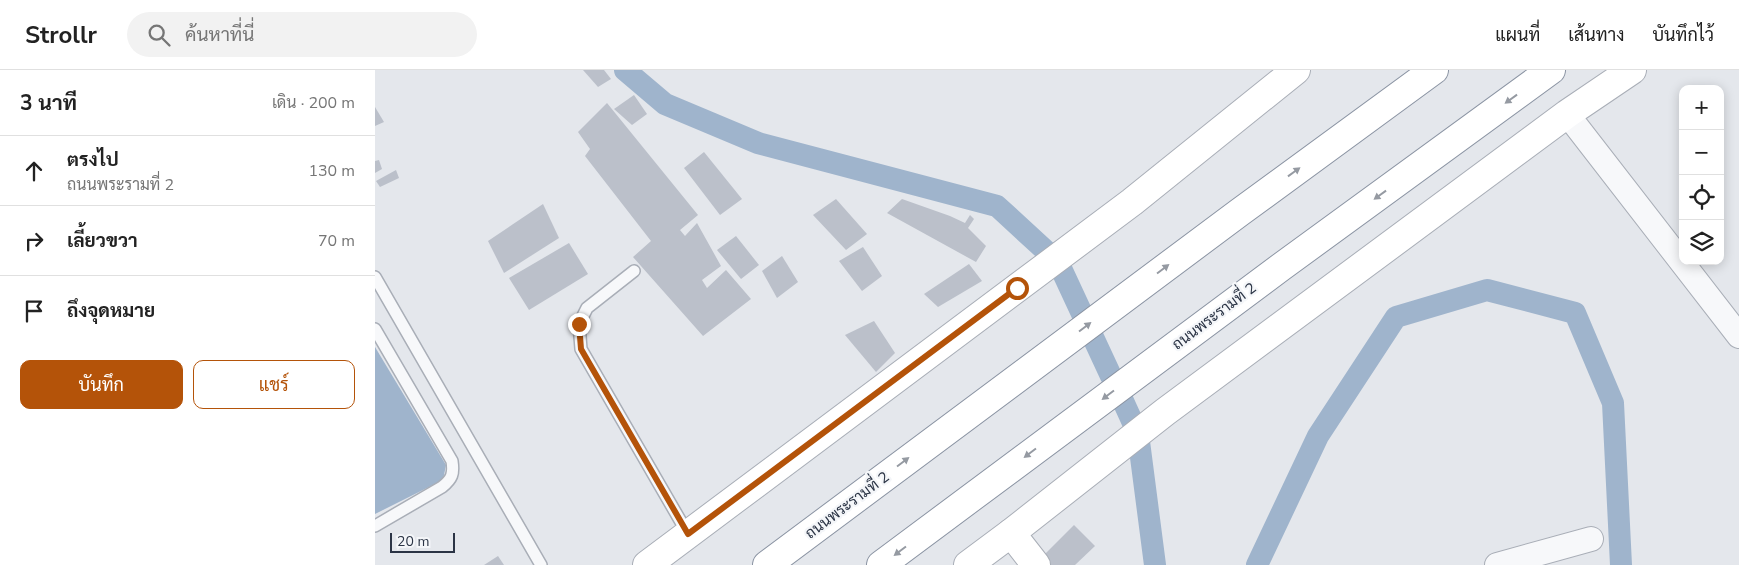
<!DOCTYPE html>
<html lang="th">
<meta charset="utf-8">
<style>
body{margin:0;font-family:"Nunito Sans",Sarabun,sans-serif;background:#f2f2f2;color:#222}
.controls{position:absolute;right:15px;top:15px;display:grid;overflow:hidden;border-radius:10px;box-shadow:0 2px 12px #0003}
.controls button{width:45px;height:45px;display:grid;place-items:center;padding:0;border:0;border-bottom:1px solid #e0e0e0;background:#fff;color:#222;font:25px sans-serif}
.scale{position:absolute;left:15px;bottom:12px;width:65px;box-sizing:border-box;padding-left:5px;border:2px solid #2b3445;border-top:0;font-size:14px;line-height:18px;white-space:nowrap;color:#2b3445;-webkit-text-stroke:4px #f4f6f9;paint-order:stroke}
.stop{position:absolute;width:15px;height:15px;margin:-11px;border:4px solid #b45309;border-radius:50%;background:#fff}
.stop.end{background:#b45309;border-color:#fff;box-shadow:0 1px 5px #0008}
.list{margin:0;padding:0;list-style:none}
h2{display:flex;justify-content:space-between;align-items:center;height:65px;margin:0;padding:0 20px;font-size:21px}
h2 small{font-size:16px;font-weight:400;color:#767676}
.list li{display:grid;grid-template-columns:32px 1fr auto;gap:15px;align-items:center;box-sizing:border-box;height:70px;padding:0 20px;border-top:1px solid #e0e0e0}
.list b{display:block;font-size:19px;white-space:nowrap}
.list p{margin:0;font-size:16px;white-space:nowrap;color:#767676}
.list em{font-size:16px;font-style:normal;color:#767676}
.actions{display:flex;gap:10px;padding:15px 20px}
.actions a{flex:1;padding:11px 0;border:1px solid #b45309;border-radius:10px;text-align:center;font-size:18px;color:#b45309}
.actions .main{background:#b45309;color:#fff}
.icon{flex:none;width:28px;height:28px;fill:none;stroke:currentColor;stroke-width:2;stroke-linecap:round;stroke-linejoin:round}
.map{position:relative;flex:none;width:1364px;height:495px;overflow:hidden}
header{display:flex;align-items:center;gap:30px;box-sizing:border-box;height:70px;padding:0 25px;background:#fff;border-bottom:1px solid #e0e0e0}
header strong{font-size:24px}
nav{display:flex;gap:28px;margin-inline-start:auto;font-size:18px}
.search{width:350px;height:45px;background:#f2f2f2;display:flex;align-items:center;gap:12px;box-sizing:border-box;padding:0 18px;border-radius:28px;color:#767676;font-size:19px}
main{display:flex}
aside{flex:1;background:#fff}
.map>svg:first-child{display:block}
.water{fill:#9fb4cc}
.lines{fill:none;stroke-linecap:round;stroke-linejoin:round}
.canal{stroke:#9fb4cc;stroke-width:22}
.building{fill:#bbc0ca}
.service-casing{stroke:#a9aeb7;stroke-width:14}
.minor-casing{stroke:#a9aeb7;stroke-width:26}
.secondary-casing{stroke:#a9aeb7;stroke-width:30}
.trunk-casing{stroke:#8b94a3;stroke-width:30}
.service{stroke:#f7f8fa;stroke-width:11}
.minor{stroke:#f7f8fa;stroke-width:24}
.secondary{stroke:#fff;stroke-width:28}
.trunk{stroke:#fff;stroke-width:28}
.oneway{fill:#959aa2}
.route{stroke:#b45309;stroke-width:6}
.labels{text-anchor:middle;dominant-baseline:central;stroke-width:4.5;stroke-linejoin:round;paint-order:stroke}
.street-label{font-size:15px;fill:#2b3445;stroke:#f4f6f9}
</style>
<header>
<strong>Strollr</strong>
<div class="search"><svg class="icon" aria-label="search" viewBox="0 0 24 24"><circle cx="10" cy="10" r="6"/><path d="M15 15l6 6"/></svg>ค้นหาที่นี่</div>
<nav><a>แผนที่</a><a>เส้นทาง</a><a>บันทึกไว้</a></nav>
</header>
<main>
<aside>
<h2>3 นาที<small>เดิน · 200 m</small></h2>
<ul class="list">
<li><svg class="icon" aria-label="ahead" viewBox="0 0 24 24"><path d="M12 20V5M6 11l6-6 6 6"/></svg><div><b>ตรงไป</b><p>ถนนพระรามที่ 2</p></div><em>130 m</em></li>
<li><svg class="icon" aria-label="right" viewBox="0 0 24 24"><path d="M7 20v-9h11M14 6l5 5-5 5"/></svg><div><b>เลี้ยวขวา</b></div><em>70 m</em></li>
<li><svg class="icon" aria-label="arrive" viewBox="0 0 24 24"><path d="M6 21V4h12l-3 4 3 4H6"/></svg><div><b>ถึงจุดหมาย</b></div></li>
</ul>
<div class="actions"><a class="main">บันทึก</a><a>แชร์</a></div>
</aside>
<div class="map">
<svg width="1364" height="495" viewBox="0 0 1364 495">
<rect width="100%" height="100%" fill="#e4e7ec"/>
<path class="water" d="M0,277l71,118 -3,15 -68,34z"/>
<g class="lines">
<g class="canal">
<path d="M250,0l40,34 93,39 239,63 61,56 53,114"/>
<path d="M748,331l15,33 17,131"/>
<path d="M882,495l61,-129 78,-119 91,-27 88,23 38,90 8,162"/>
</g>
</g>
<g class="building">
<path d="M208,0h21l7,9 -13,8z"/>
<path d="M259,25l13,19 -15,11 -18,-16z"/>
<path d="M232,33l91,112 -18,15 5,6 12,-13 24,43 -19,14 5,8 19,-18 25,29 -48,37 -70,-79 18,-16 -66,-85 5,-7 -12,-17z"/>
<path d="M0,37l9,15 -9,4z"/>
<path d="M329,82l38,47 -22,16 -36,-47z"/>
<path d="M4,90l3,9 -7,4v-12z"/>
<path d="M21,100l3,8 -19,9 -4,-6z"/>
<path d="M461,129l31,35 -21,16 -33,-35z"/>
<path d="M527,129l48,17 15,7 5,-8 4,4 -6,9 18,18 -10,16 -89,-49z"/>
<path d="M168,134l16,34 -55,35 -16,-32z"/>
<path d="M361,166l23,29 -18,14 -24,-29z"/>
<path d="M194,173l19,31 -59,36 -20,-32z"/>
<path d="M488,177l19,29 -20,15 -23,-30z"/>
<path d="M407,186l16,26 -21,16 -15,-27z"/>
<path d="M594,194l13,17 -44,26 -14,-13z"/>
<path d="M499,251l21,32 -19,19 -31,-37z"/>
<path d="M699,455l21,21 -20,19h-32l-5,-4z"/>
<path d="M123,486l6,9h-20z"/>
</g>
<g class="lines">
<defs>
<g id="service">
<path d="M259,201l-47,37 -8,16 2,25 107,185"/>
<path d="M0,207l166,288"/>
<path d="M0,259l77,132c2,13 0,18 -10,26l-67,39"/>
</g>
<g id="minor">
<path d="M1192,44l172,222"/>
<path d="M1122,495l94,-26"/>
</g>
<g id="secondary">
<path d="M636,463l154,-121 402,-298 65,-44"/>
<path d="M272,495l485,-363 164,-132"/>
<path d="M593,495l43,-32 25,32"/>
</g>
<g id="trunk">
<path d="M392,495l473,-353 194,-142"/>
<path d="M506,495l400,-298 270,-197"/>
</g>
</defs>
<use href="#service" class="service-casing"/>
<use href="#minor" class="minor-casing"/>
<use href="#secondary" class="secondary-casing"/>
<use href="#trunk" class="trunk-casing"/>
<use href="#service" class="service"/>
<use href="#minor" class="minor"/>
<use href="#secondary" class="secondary"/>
<use href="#trunk" class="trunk"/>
</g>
<defs><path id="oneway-solid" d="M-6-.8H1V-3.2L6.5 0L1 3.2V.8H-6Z" transform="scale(1.25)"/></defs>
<g class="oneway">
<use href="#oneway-solid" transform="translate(1136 29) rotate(144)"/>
<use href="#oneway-solid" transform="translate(919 102) rotate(-36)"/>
<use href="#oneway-solid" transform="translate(1005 125) rotate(144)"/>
<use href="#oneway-solid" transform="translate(788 199) rotate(-37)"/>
<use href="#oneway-solid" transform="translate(710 257) rotate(-37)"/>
<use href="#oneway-solid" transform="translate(733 325) rotate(143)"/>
<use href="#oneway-solid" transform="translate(655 383) rotate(143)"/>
<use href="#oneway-solid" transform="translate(528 392) rotate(-37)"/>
<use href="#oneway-solid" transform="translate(525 481) rotate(143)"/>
</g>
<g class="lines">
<path class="route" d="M204,254l2,25 107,185 329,-246"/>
</g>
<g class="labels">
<g class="street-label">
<text transform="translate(839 246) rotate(-37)">ถนนพระรามที่ 2</text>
<text transform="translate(472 435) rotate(-37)">ถนนพระรามที่ 2</text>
</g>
</g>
</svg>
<div class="controls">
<button>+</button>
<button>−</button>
<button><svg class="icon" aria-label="locate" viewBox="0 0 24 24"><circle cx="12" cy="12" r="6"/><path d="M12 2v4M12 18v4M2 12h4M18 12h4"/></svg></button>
<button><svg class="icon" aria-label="layers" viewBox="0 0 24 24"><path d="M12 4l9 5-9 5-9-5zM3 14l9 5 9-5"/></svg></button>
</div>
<div class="scale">20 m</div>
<div class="stop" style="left:642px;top:218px"></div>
<div class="stop end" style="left:204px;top:254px"></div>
</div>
</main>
